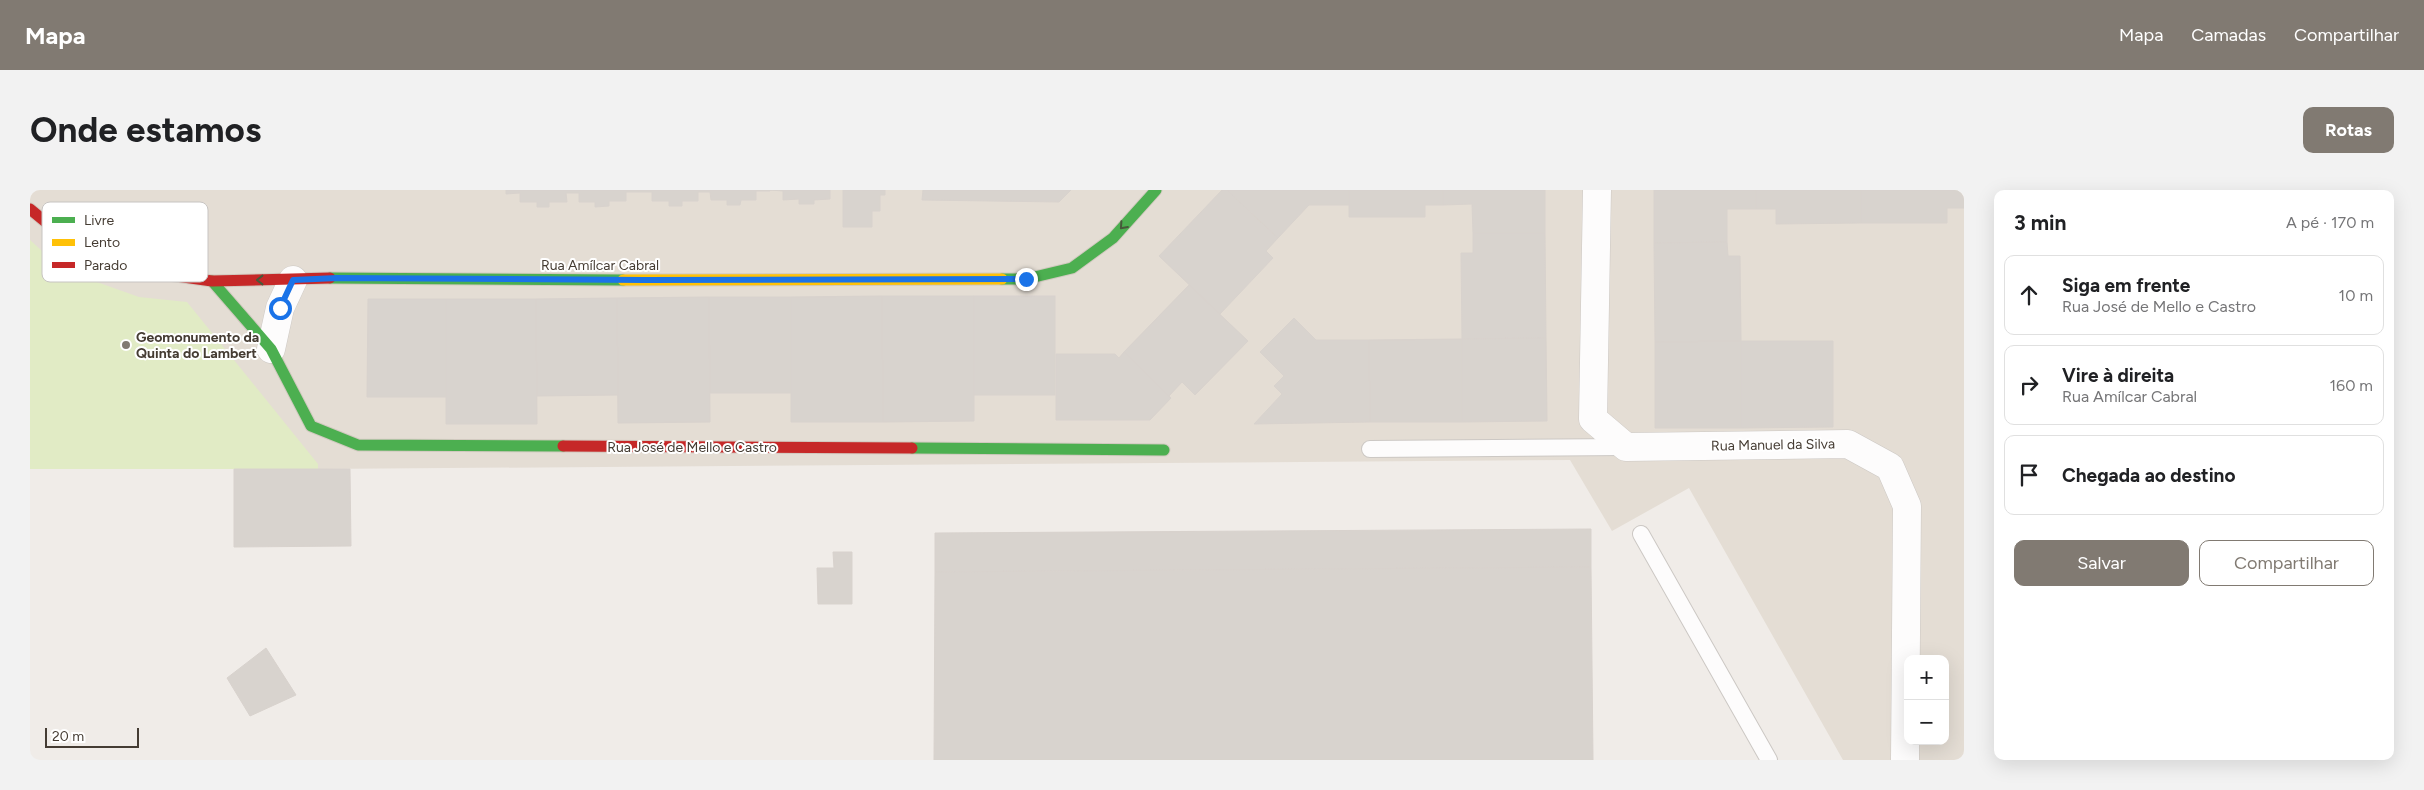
<!DOCTYPE html>
<html lang="pt">
<meta charset="utf-8">
<style>
body{margin:0;font-family:Figtree,sans-serif;background:#f2f2f2;color:#202124}
.controls{position:absolute;right:15px;bottom:15px;display:grid;overflow:hidden;border-radius:10px;box-shadow:0 5px 20px #0002}
.controls button{width:45px;height:45px;display:grid;place-items:center;padding:0;border:0;border-bottom:1px solid #e0e0e0;background:#fff;color:#202124;font:25px sans-serif}
.scale{position:absolute;left:15px;bottom:12px;width:94px;box-sizing:border-box;padding-left:5px;border:2px solid #453c33;border-top:0;font-size:14px;line-height:18px;white-space:nowrap;color:#453c33;-webkit-text-stroke:4px #fff;paint-order:stroke}
.stop{position:absolute;width:15px;height:15px;margin:-11px;border:4px solid #1a73e8;border-radius:50%;background:#fff}
.stop.end{background:#1a73e8;border-color:#fff;box-shadow:0 1px 5px #0008}
.list{margin:0;padding:0;list-style:none}
h2{display:flex;justify-content:space-between;align-items:center;height:65px;margin:0;padding:0 20px;font-size:21px}
h2 small{font-size:16px;font-weight:400;color:#757577}
.list li{display:grid;grid-template-columns:32px 1fr auto;gap:15px;align-items:center;box-sizing:border-box;height:80px;margin:0 10px 10px;padding:0 10px;border:1px solid #e0e0e0;border-radius:10px}
.list b{display:block;font-size:19px;white-space:nowrap}
.list p{margin:0;font-size:16px;white-space:nowrap;color:#757577}
.list em{font-size:16px;font-style:normal;color:#757577}
.actions{display:flex;gap:10px;padding:15px 20px}
.actions a{flex:1;padding:11px 0;border:1px solid #817a72;border-radius:10px;text-align:center;font-size:18px;color:#817a72}
.actions .main{background:#817a72;color:#fff}
.icon{flex:none;width:28px;height:28px;fill:none;stroke:currentColor;stroke-width:2;stroke-linecap:round;stroke-linejoin:round}
.map{position:relative;flex:none;width:1934px;height:570px;overflow:hidden;border-radius:10px}
header{display:flex;align-items:center;gap:30px;box-sizing:border-box;height:70px;padding:0 25px;background:#817a72;color:#fff}
header strong{font-size:24px}
nav{display:flex;gap:28px;margin-inline-start:auto;font-size:18px}
.intro{display:flex;align-items:center;justify-content:space-between;box-sizing:border-box;height:120px;padding:0 30px}
h1{margin:0;font-size:35px}
.button{padding:12px 22px;border-radius:10px;background:#817a72;color:#fff;font-size:18px;font-weight:700}
main{display:flex;gap:30px;padding:0 30px}
aside{flex:1;background:#fff;border-radius:10px;box-shadow:0 5px 20px #0002}
.map>svg:first-child{display:block}
.residential{fill:#e4ddd4;fill-rule:evenodd}
.green{fill:#e1ebc5}
.building{fill:#d8d3ce;stroke:#d8d2cd}
.lines{fill:none;stroke-linecap:round;stroke-linejoin:round}
.lane-casing{stroke:#ccc8c4;stroke-width:18}
.street-casing{stroke:#ccc8c4;stroke-width:29}
.fast-casing{stroke:#d1c9bf;stroke-width:13}
.slow-casing{stroke:#d1c9bf;stroke-width:13}
.jam-casing{stroke:#d1c9bf;stroke-width:13}
.lane{stroke:#fdfcfc;stroke-width:16}
.street{stroke:#fdfcfc;stroke-width:28}
.fast{stroke:#4caf50;stroke-width:11}
.slow{stroke:#ffc107;stroke-width:11}
.jam{stroke:#c62828;stroke-width:11}
.oneway{stroke:#47593a}
.route{stroke:#1a73e8;stroke-width:6}
.poi-dot{fill:#817a72;stroke:#fff;stroke-width:2}
.labels{text-anchor:middle;dominant-baseline:central;stroke-width:4;stroke-linejoin:round;paint-order:stroke}
.street-label{font-size:14px;fill:#453c33;stroke:#fff}
.poi-label{font-size:14px;font-weight:bold;fill:#453c33;stroke:#fff;text-anchor:start}
.key{fill:#fff;stroke:#c7c4c2;stroke-width:1}
.key-label{font-size:14px;fill:#453c33}
</style>
<header>
<strong>Mapa</strong>
<nav><a>Mapa</a><a>Camadas</a><a>Compartilhar</a></nav>
</header>
<div class="intro"><h1>Onde estamos</h1><a class="button">Rotas</a></div>
<main>
<div class="map">
<svg width="1934" height="570" viewBox="0 0 1934 570">
<rect width="100%" height="100%" fill="#f0ece8"/>
<path class="residential" d="M0,0h1934v570h-121l-154,-272 -77,43 -42,-71 -1252,9h-288zM1878,469h37v82h-37z"/>
<path class="green" d="M0,50l33,30 76,27 48,5 131,162v5h-288z"/>
<g class="building">
<path d="M476,0h132v2h-12v9h-17v5l-14,1v-5h-16v-9h-13l1,9h-18v5h-12v-5h-17v-9l-14,1z"/>
<path d="M608,0h132v1h-14v9h-15l-1,5h-13v-5h-16l-1,-8h-12v9h-16v5h-13v-5h-17v-9h-14z"/>
<path d="M740,0h60v9l-16,1v4h-15v-5l-16,1v-9z"/>
<path d="M813,0h42v5h-5v16h-8v16h-29z"/>
<path d="M893,0h148l-12,12 -137,-2z"/>
<path d="M1192,0h5l51,48 -12,13 7,7 -53,56 -61,-58z"/>
<path d="M1197,0h122v15h-40l-31,33z"/>
<path d="M1319,0h94v15h-18v12h-76z"/>
<path d="M1413,0h102v43h-72l-1,-29 -29,1z"/>
<path d="M1624,0h102v19h-29v33l-73,1z"/>
<path d="M1726,0h105v33l-85,1v-15h-20z"/>
<path d="M1831,0h103v18h-17v15h-86z"/>
<path d="M1443,43h72l1,105 -84,1 -1,-86h12z"/>
<path d="M1697,52l1,14h12l1,85 -86,1 -1,-99z"/>
<path d="M1159,95l59,56 -53,54 -13,-13 -13,14 -45,-44z"/>
<path d="M852,106l1,126h-92v-125z"/>
<path d="M852,106h92v125l-91,1z"/>
<rect x="944" y="106" width="81" height="99"/>
<path d="M679,107l1,125 -92,1 -1,-125z"/>
<path d="M679,107h82v96h-81z"/>
<path d="M587,108l1,97 -82,1v-97z"/>
<path d="M338,109h78v98h-79z"/>
<path d="M416,109h90l1,125h-91z"/>
<path d="M1264,128l22,22h53l1,82 -116,2 28,-30 -8,-8 10,-10 -24,-24z"/>
<path d="M1516,148l1,83 -85,1v-83z"/>
<path d="M1432,149v83h-92l-1,-82z"/>
<path d="M1711,151h92v86l-92,1z"/>
<path d="M1711,151v87h-86v-86z"/>
<path d="M1094,162l47,46 -21,22h-94v-66h59l4,4z"/>
<path d="M204,279h116l1,77 -117,1z"/>
<path d="M1561,339v38l-656,5v-39z"/>
<path d="M803,362h19v52h-34l-1,-36h17z"/>
<path d="M1561,377l2,193h-659l1,-188z"/>
<path d="M236,458l30,47 -46,21 -23,-38z"/>
</g>
<g class="lines">
<defs>
<g id="lane">
<path d="M1340,259l256,-2"/>
<path d="M1611,344l128,226"/>
</g>
<g id="street">
<path d="M1567,0l-4,229 33,28 222,-3 42,23 17,39 -2,254"/>
<path d="M241,159l9,-41 13,-28"/>
</g>
<g id="fast">
<path d="M300,88l293,2"/>
<path d="M972,89h24l46,-11 41,-30 43,-48"/>
<path d="M182,91l59,68 40,77 47,19 205,1"/>
<path d="M882,258l252,2"/>
</g>
<path id="slow" d="M593,90l379,-1"/>
<g id="jam">
<path d="M0,19l40,33 70,29 72,10 118,-3"/>
<path d="M533,256l349,2"/>
</g>
</defs>
<use href="#lane" class="lane-casing"/>
<use href="#street" class="street-casing"/>
<use href="#fast" class="fast-casing"/>
<use href="#slow" class="slow-casing"/>
<use href="#jam" class="jam-casing"/>
<use href="#lane" class="lane"/>
<use href="#street" class="street"/>
<use href="#fast" class="fast"/>
<use href="#slow" class="slow"/>
<use href="#jam" class="jam"/>
</g>
<defs><path id="oneway-chevron" d="M-2-3.5L2.5 0L-2 3.5" fill="none" stroke-width="1.6" stroke-linecap="round" stroke-linejoin="round" transform="scale(1.25)"/></defs>
<g class="oneway">
<use href="#oneway-chevron" transform="translate(1093 36) rotate(132)"/>
<use href="#oneway-chevron" transform="translate(230 90) rotate(180)"/>
</g>
<g class="lines">
<path class="route" d="M250,118l13,-28 44,-2 308,2 381,-1"/>
</g>
<circle class="poi-dot" cx="96" cy="155" r="5"/>
<g class="labels">
<g class="street-label">
<text x="570" y="75">Rua Amílcar Cabral</text>
<text transform="translate(1743 255) rotate(-1)">Rua Manuel da Silva</text>
<text x="662" y="257">Rua José de Mello e Castro</text>
</g>
<g class="poi-label">
<text x="106" y="147">Geomonumento da<tspan x="106" dy="16">Quinta do Lambert</tspan></text>
</g>
</g>
<rect x="12" y="12" width="166" height="80" rx="8" class="key"/>
<rect x="22" y="27" width="23" height="6" fill="#4caf50"/>
<rect x="22" y="49" width="23" height="7" fill="#ffc107"/>
<rect x="22" y="72" width="23" height="6" fill="#c62828"/>
<g class="key-label">
<text x="54" y="35">Livre</text>
<text x="54" y="57">Lento</text>
<text x="54" y="80">Parado</text>
</g>
</svg>
<div class="controls">
<button>+</button>
<button>−</button>
</div>
<div class="scale">20 m</div>
<div class="stop" style="left:250px;top:118px"></div>
<div class="stop end" style="left:996px;top:89px"></div>
</div>
<aside>
<h2>3 min<small>A pé · 170 m</small></h2>
<ul class="list">
<li><svg class="icon" aria-label="ahead" viewBox="0 0 24 24"><path d="M12 20V5M6 11l6-6 6 6"/></svg><div><b>Siga em frente</b><p>Rua José de Mello e Castro</p></div><em>10 m</em></li>
<li><svg class="icon" aria-label="right" viewBox="0 0 24 24"><path d="M7 20v-9h11M14 6l5 5-5 5"/></svg><div><b>Vire à direita</b><p>Rua Amílcar Cabral</p></div><em>160 m</em></li>
<li><svg class="icon" aria-label="arrive" viewBox="0 0 24 24"><path d="M6 21V4h12l-3 4 3 4H6"/></svg><div><b>Chegada ao destino</b></div></li>
</ul>
<div class="actions"><a class="main">Salvar</a><a>Compartilhar</a></div>
</aside>
</main>
